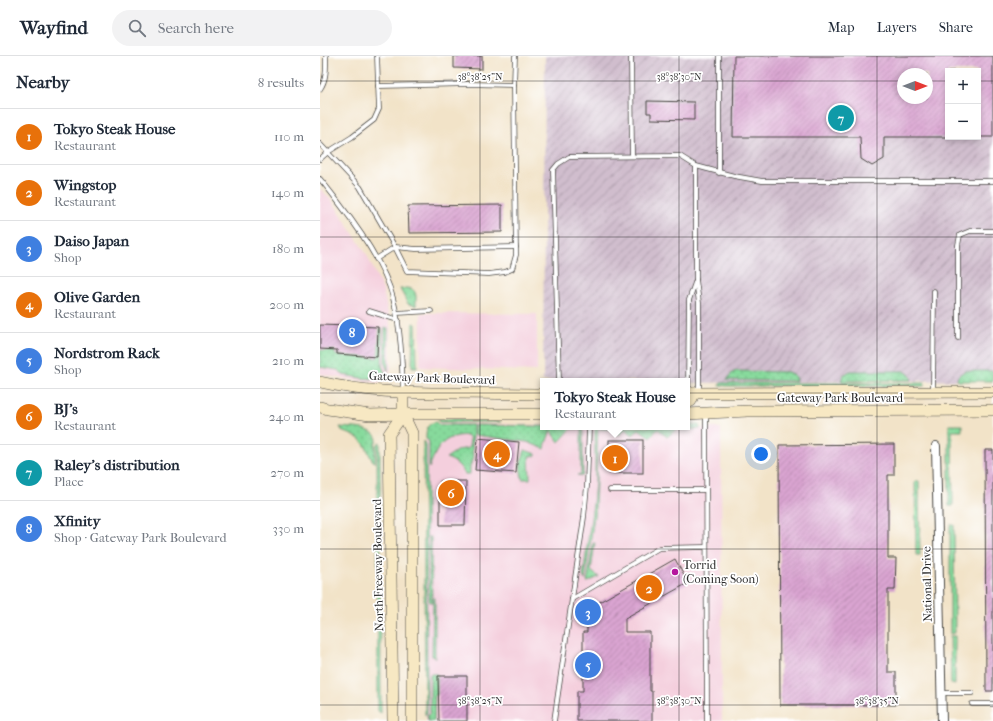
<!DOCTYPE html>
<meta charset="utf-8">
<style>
body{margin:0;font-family:"IM FELL French Canon",serif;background:#f2f2f3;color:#1f2937}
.controls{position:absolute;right:12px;top:12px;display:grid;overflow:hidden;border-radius:0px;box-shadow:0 2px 6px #0003}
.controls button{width:36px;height:36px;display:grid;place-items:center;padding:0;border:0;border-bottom:1px solid #e0e1e3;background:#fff;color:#1f2937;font:20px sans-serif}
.compass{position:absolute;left:577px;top:12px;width:36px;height:36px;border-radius:50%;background:#fff;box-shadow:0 2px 6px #0003;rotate:90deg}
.you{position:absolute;left:441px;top:398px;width:14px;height:14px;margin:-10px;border:3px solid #fff;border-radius:50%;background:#1a73e8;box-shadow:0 0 0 6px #1a73e833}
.badge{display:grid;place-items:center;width:26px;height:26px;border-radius:50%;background:#ea580c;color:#fff;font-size:13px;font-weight:700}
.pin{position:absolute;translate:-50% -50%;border:2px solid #fff;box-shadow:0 1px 4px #0006}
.popup{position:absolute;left:220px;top:322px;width:150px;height:52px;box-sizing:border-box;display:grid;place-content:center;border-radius:0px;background:#fff;filter:drop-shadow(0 1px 3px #0005);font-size:13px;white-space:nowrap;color:#747a83}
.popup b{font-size:15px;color:#1f2937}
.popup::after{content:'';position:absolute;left:50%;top:100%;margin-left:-8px;border:8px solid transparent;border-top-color:#fff}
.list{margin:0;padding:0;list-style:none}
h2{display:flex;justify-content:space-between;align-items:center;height:52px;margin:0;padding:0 16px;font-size:17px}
h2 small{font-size:13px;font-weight:400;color:#747a83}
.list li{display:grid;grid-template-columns:26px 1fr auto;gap:12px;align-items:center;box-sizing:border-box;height:56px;padding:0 16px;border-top:1px solid #e0e1e3}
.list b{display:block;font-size:15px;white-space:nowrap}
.list p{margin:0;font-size:13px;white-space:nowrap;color:#747a83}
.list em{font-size:13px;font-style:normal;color:#747a83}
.icon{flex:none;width:22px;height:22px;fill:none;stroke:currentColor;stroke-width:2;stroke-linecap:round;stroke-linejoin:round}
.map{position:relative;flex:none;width:673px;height:665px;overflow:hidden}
header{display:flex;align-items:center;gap:24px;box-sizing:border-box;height:56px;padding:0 20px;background:#fff;border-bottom:1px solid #e0e1e3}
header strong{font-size:19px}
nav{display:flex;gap:22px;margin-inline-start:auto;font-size:14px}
.search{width:280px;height:36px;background:#f2f2f3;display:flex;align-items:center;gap:10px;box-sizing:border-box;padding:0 14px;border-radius:22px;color:#747a83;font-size:15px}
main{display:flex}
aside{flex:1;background:#fff}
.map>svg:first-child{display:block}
.built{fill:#f4cfdd}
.industrial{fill:url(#industrial-furrows);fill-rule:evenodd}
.grass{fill:url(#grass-dots);stroke:#598264}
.building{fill:url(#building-hatch);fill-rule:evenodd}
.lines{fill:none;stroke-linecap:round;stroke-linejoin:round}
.lane-casing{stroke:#494743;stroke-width:5.5}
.street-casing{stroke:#494743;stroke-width:10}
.secondary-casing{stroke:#494743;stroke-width:12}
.lane{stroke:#fff;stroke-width:4}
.street{stroke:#fff;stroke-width:8}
.secondary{stroke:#f7e8c3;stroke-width:11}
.ticks{fill:none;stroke:#2b2b2b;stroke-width:1;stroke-opacity:0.45}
.poi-dot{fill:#b5179e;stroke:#fff;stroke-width:1.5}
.labels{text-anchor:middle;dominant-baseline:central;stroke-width:3.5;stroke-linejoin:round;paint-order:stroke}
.street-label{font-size:12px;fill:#2b2b2b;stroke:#fff}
.poi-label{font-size:12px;fill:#2b2b2b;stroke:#fff;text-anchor:start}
.ticks-label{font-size:10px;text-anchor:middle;fill:#2b2b2b;stroke:#fff;stroke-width:3.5;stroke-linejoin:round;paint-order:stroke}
</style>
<header>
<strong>Wayfind</strong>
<div class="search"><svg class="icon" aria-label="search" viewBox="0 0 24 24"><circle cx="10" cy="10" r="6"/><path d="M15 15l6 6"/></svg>Search here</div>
<nav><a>Map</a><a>Layers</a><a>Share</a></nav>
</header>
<main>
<aside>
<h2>Nearby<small>8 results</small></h2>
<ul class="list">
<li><span class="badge" style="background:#e8710a">1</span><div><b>Tokyo Steak House</b><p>Restaurant</p></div><em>110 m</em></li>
<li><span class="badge" style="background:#e8710a">2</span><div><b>Wingstop</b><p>Restaurant</p></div><em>140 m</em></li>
<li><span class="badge" style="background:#3f7fe0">3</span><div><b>Daiso Japan</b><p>Shop</p></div><em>180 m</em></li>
<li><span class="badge" style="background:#e8710a">4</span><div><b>Olive Garden</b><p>Restaurant</p></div><em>200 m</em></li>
<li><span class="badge" style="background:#3f7fe0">5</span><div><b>Nordstrom Rack</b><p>Shop</p></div><em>210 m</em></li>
<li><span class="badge" style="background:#e8710a">6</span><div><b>BJ's</b><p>Restaurant</p></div><em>240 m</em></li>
<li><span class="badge" style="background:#0f9aa8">7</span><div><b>Raley's distribution</b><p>Place</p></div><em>270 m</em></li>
<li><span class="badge" style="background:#3f7fe0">8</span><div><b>Xfinity</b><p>Shop · Gateway Park Boulevard</p></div><em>330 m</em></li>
</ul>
</aside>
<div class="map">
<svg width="673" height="665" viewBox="0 0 673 665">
<defs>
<pattern id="industrial-furrows" width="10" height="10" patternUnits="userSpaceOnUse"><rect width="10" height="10" fill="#d0bdcd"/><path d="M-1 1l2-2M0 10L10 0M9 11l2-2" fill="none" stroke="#a99aa7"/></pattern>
<pattern id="grass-dots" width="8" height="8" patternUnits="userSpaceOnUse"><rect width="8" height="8" fill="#87da9c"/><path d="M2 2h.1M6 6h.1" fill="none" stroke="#75bb87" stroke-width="1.8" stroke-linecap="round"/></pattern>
<pattern id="building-hatch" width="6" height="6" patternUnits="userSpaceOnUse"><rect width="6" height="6" fill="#daa4d1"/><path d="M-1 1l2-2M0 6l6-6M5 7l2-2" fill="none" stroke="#b186aa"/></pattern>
</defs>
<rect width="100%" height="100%" fill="#fff"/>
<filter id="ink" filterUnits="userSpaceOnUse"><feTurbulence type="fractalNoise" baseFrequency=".025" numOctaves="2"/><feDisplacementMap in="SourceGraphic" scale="8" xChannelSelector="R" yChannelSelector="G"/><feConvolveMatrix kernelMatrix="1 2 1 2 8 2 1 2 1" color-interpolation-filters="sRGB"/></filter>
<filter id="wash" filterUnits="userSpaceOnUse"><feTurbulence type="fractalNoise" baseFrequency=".012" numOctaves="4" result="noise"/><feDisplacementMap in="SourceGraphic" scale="16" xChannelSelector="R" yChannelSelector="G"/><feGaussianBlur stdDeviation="0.9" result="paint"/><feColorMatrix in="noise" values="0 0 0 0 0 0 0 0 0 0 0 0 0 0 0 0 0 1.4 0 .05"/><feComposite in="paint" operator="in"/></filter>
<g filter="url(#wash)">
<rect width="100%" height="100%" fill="#f2e3c8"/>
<g class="built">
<path d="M0,133l11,10 36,56 16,35 7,33 1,46 -1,4 -5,7 -7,3 -38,-5 -20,-4z"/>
<path d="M101,257l116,1v57l-117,-4z"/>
<path d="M116,367l107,2v2l178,1 1,293h-296v-283z"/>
</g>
<path class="industrial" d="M225,0h448v324l-306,3v-2h-144zM628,15h30v66h-30zM583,18h24v24h-24z"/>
<g class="grass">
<path d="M86,232c12,0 10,9 10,18l-8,-2 -8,-15z"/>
<path d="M93,267l3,1 1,43h-5z"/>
<path d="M60,272h2v38l3,7 -4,5 -5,1 -15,-1 -18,-3 -5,-5 -18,-3v-17l15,1v4l43,3z"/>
<path d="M65,272h3v43l-3,-7z"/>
<path d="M416,315l52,1 7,4 1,5 -69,-1 5,-7z"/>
<path d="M530,315h54l5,3 3,6 -71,1 2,-6z"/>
<path d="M673,315v10h-36l1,-5 5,-4 3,-1z"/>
<path d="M401,327h204l-1,3h-198l-7,-1z"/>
<path d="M117,363h53l11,3h-62z"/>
<path d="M116,366l3,3h34v12l-1,4 1,16 -3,10v7h-5c-5,-8 -9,-13 -19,-16l12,-8 11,-2 1,-10c-4,-3 -7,-3 -12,-2 -18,3 -23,17 -29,32v-27l-3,-2c0,-8 0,-16 10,-17z"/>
<path d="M155,369l108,2v49l-6,-1 4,-1v-45h-10l-12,13 -8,-12 -5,13 -1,6 -18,-7 -52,-7z"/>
<path d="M367,369h12l1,4h-23l-10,8 -9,-8 -8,8 -11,-8 -6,6 -8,-6 -6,6 -8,-6h-11v-2h87z"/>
<path d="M629,369h13v6h-10l1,75h-4z"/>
<path d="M20,371c11,1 36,0 37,13l-2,3v20c-4,-4 -5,-7 -7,-12 -5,-12 -13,-16 -25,-19z"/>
<path d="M275,371h3l-3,82 -10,71 -2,-4 10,-72 2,-22z"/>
<path d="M103,385l3,3 1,269 -2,2z"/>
<path d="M60,386l1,271 -3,-2 -1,-267z"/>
<path d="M205,394l11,4v2h-7l1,23h-8l-2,-14z"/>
<path d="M595,425h4l1,74h-4z"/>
<path d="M630,469h4l1,108 -5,1z"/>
<path d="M109,481h2l1,65h-3z"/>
<path d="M273,487h2l-4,28 8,6 -11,5h-1z"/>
<path d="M113,542h2v60l-3,-2z"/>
<path d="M630,580h5v49l-4,-1z"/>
<path d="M110,618h7v21h-2l-1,26h-6l-1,-5 3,-3z"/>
</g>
<g id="blocks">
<g class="building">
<path d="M134,0h28v13l-28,-1z"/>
<path d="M414,0h259v81h-15v-66h-30v66h-64v22l-12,7 -11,-7 -1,-22h-127zM583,18h24v24h-24z"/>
<path d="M327,45l47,1v18l-43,-1v-6h-4z"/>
<path d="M182,149v27l-93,1 -1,-27z"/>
<path d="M0,269l58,2 -1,30 -40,-3v-4l-17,-1z"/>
<path d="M158,382l41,4 -3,31 -41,-3z"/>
<rect x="289" y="384" width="34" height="33"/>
<path d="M574,388v31h-6v83h8l-1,32h-7v82h8v33h-116l-1,-260z"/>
<path d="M665,394h8v241h-7z"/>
<path d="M120,425h26l-1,44h-25z"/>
<path d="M355,503l13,24 -63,35v14h25v59h2v30h-75v-30h6v-59h4v-23z"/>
<path d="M118,620h29v45h-28z"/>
</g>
</g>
</g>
<g filter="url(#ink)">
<use href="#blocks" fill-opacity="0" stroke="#494743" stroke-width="1"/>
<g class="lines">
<defs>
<g id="lane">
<path d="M311,0l1,100"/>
<path d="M399,0v117"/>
<path d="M194,29l1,-29"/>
<path d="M0,33c7,-10 6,-22 6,-33"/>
<path d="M0,88l40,43 35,60 12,24 82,3 16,-2 7,-3 4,-14 -2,-170 -45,-1 -91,2"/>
<path d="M0,103l8,-7 24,-15 22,-17 5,-11 -2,-53"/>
<path d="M376,110v114l3,23v84l-3,3"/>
<path d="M0,123c7,8 13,16 19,24 20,26 46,63 54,95 8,31 9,63 10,94"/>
<path d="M56,203l19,-12 21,2 100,-2"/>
<path d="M49,255l29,9"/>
<path d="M77,257l34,-2"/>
<path d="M638,282v-93l2,-10 10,-4h23"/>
<path d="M239,325l-6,-211 5,-6 11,-7 111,-1 16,10 38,10 28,5h231"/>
<path d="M372,335l-4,-4 1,-87 7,-20"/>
<path d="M613,335l1,-100"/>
<path d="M386,358l1,307"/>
<path d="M290,434h95"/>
<path d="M252,543l87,-51 47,-1"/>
<path d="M622,637h30"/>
<path d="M652,648h21"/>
<path d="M234,665l30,-204 3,-31 2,-59"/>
</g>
<path id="street" d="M616,390l6,275"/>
<g id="secondary">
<path d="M0,326c43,10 87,11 131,11 31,0 61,1 92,1"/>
<path d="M83,337v21l9,19v288"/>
<path d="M367,337l306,-1"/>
<path d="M367,347l4,-2 3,-8"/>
<path d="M0,351l8,2 42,6 33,-1h140"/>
<path d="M367,358l61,-3 245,-1"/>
<path d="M73,665l-4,-287 14,-20"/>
</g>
</defs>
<use href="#lane" class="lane-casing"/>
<use href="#street" class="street-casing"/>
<use href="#secondary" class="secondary-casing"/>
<use href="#lane" class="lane"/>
<use href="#street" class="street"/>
<use href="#secondary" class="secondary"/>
</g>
</g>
<path class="ticks" d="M160,0v665M359,0v665M557,0v665M0,25h583M607,25h21M658,25h15M0,181h673M0,337h673M0,493h673M0,649h673"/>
<circle class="poi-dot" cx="355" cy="516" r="4"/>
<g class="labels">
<g class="street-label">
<text transform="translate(112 322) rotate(2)">Gateway Park Boulevard</text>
<text x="520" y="342">Gateway Park Boulevard</text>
<text transform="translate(58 509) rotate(-91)">North Freeway Boulevard</text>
<text transform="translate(607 528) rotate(-91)">National Drive</text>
</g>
<g class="poi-label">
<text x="363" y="509">Torrid<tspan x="363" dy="14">(Coming Soon)</tspan></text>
</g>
</g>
<g class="ticks-label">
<text x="160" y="24">38°38'25"N</text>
<text x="359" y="24">38°38'30"N</text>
<text x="160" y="648">38°38'25"N</text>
<text x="359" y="648">38°38'30"N</text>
<text x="557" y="648">38°38'35"N</text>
</g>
</svg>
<div class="controls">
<button>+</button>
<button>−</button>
</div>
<svg class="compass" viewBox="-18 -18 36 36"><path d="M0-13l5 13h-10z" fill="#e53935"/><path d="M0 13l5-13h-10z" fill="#747a83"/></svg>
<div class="you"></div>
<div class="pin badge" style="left:295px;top:402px;background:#e8710a">1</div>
<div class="popup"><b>Tokyo Steak House</b>Restaurant</div>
<div class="pin badge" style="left:329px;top:532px;background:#e8710a">2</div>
<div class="pin badge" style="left:268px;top:556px;background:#3f7fe0">3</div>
<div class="pin badge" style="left:177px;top:398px;background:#e8710a">4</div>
<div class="pin badge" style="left:268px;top:609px;background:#3f7fe0">5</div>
<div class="pin badge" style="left:131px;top:437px;background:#e8710a">6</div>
<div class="pin badge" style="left:521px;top:62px;background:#0f9aa8">7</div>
<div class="pin badge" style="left:32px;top:276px;background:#3f7fe0">8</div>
</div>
</main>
